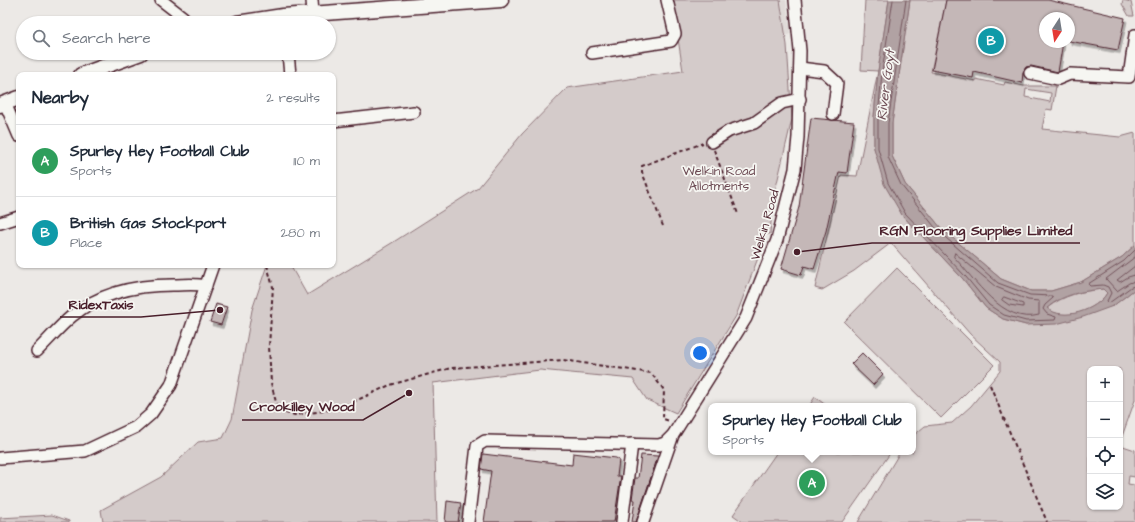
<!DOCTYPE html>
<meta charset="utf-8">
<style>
body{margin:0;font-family:"Architects Daughter",sans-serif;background:#f6f6f7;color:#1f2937}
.controls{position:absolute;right:12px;bottom:12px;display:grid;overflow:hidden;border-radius:8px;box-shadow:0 1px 3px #0004}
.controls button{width:36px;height:36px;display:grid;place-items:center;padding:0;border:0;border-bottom:1px solid #e0e1e3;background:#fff;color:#1f2937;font:20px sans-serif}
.compass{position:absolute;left:1039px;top:12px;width:36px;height:36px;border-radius:50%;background:#fff;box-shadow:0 1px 3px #0004;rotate:192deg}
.you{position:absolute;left:700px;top:353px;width:14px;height:14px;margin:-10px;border:3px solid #fff;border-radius:50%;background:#1a73e8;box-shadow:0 0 0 6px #1a73e833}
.badge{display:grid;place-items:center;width:26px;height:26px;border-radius:50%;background:#1a73e8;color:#fff;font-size:13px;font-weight:700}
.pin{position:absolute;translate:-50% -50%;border:2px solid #fff;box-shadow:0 1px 4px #0006}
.popup{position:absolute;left:708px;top:403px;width:208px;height:52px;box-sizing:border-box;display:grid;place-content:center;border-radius:8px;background:#fff;filter:drop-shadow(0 1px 3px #0005);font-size:13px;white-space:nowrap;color:#747a83}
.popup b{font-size:15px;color:#1f2937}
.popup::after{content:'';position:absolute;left:50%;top:100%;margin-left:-8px;border:8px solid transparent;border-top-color:#fff}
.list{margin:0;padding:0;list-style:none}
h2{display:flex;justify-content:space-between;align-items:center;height:52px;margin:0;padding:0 16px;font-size:17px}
h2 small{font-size:13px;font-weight:400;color:#747a83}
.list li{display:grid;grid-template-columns:26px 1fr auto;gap:12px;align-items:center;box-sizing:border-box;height:72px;padding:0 16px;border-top:1px solid #e0e1e3}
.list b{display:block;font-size:15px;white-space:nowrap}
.list p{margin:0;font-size:13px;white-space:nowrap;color:#747a83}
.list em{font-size:13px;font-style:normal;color:#747a83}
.icon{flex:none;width:22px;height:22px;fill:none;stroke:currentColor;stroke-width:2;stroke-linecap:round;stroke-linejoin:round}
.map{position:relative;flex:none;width:1135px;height:522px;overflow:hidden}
.search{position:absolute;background:#fff;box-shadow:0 1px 3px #0004;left:16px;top:16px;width:320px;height:44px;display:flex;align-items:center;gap:10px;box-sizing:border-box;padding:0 14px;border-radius:22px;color:#747a83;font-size:15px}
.panel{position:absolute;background:#fff;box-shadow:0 1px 3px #0004;left:16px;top:72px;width:320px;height:196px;border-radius:8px}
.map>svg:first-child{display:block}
.built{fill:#e0dad8}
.green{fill:#d4cbca;stroke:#8f757a;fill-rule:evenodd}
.water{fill:#b1a2a3;stroke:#886e73;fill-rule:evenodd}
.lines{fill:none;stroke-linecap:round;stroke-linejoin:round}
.shore{stroke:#73535b;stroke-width:1}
.building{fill:#c4b7b7;stroke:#4a1f2b;filter:url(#shadow)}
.minor-casing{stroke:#4a1f2b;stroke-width:14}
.major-casing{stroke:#4a1f2b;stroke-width:17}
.path{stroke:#4a1f2b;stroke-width:2;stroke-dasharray:4 3;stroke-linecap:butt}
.minor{stroke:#f6f6f2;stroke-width:11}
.major{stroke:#f6f6f2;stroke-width:14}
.labels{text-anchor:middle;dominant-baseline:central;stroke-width:3.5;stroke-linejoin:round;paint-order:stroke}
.park-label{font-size:13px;fill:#6c4a53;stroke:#f6f6f2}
.street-label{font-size:13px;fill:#4a1f2b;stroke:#f6f6f2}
.water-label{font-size:14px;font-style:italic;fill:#6e4d55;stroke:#f6f6f2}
.leader{fill:none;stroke:#4a1f2b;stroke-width:1.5}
.callout-dot{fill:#4a1f2b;stroke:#f6f6f2;stroke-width:1.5}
.callout-label{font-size:14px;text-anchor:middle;font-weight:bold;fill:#4a1f2b;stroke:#f6f6f2;stroke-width:3.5;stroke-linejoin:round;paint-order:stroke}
</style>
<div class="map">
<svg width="1135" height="522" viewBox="0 0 1135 522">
<defs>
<filter id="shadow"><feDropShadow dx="2" dy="3.5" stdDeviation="0" flood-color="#0004"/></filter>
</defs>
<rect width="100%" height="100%" fill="#ece9e6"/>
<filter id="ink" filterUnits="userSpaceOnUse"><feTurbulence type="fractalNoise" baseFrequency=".025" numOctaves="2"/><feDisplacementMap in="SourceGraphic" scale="8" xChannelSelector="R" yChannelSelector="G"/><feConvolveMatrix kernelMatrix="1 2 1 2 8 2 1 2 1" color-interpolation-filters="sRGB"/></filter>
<g filter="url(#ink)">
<path class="built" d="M757,0h29l5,34 -16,4z"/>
<g class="green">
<path d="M672,0h108l7,45 5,74 -19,81 -3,34h-5l-4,16 -25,66 -60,97 -29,-13 -14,-21 -93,-9 -107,13 4,139h-334l-2,-12 60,-33 37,-35 25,-4 9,-19 20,-109 15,-45h23l17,30 88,-54 83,-53 44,-54 45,-46 116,-17z"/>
<path d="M865,0h24l-11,71 -4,46v31l28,67 61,64 23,29 17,11 23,6 87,-19 22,-17v111l-15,42v-73h-30v138h30v-62l15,5v27l-6,-1 -1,8 6,1 1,3v34h-277l42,-70h13v-16l12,-10 27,-3 19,-17 29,-35v-9l-30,-28 -79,-91 -37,28 -32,19 -7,-2 26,-113 16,1 21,-105 -17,-1z"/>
<path d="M910,0h36l-15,72 45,9v-2l28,6 1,-3 19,4h32l-4,24 -6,-1 -4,20 78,8 15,-4v112l-13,12 -41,25 -30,9h-20l-30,-12 -60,-51 -36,-44 -13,-28v-33zM1026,89l25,4 -1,9 -25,-5z"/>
<path d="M1123,0l8,2 3,14h-5l-7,-12z"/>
<path d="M897,268l97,97 -53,53 -97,-96z"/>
<path d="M1103,289l4,4c-10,17 -44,30 -60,15 17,-13 35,-17 56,-19z"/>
<path d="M815,397l12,9h-18z"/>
<path d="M777,452h114l-49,70h-99l-10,-7z"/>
<path d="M52,515l17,6v1h-69v-4z"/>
</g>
<path class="water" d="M889,0h21l-18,123v33l13,28 36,44 60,51 30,12h20l30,-9 41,-25 13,-12v44l-22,17 -30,11 -27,7 -30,1 -23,-6 -17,-11 -23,-29 -61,-64 -18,-31 -10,-36v-31l4,-46zM1103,289l4,4c-10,17 -44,29 -60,15 16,-14 36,-17 56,-19z"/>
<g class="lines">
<g class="shore">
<path d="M893,0l-11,72 -4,46v30l10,35 17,30 61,64 23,28 15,10 22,6 29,-1 1,-3 -9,-3 -4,-5 2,-4 8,-7 -1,-2 -22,-1 -32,-12 -60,-52 -37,-46 -13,-28v-34l18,-123"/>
<path d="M1135,250l-11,11 -36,23 2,2 13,-1 5,2 3,6 -4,8 2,2 22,-16 4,-1"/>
<path d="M955,253l41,34 32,13 11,1v14c-36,10 -64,-36 -85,-58z"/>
<path d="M1135,257l-29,22 11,12 12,-8 6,-2"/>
<path d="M1135,266l-18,14 3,2 8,-5 7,-2"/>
<path d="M1004,297l19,7v3l-14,-2 -7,-5z"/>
</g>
</g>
<g class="building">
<path d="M946,0h102l77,18 -7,32 -49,-9v-23h-24v24h18l-5,30 -27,-6 -5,1 -3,5 -1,11 -48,-11 -1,6 -41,-8z"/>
<path d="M811,118l43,4 -7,51 -8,-1 -13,59 -12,38 -10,-3 -3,9 -20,-6 18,-62z"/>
<path d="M216,304l11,3 -6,18 -11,-3z"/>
<path d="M862,353l21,21 -10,11 -22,-21z"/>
<path d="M573,453l43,5 3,2 -2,16h4l-7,46h-130l7,-51 -10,-2 2,-15 89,11z"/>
<path d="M641,455l17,1 -22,66h-4l3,-22 -3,-1 3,-21h3z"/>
<path d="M447,501l14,2 -3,19h-13z"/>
</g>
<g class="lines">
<defs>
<g id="minor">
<path d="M161,0l22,17 5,6"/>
<path d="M312,0l1,14"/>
<path d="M288,53l2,22"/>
<path d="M592,53l79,-12 4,-7 -8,-34"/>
<path d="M800,68l24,3 13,12 -4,31"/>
<path d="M1030,73l28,6 12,-5 59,3 6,-42"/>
<path d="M5,103l14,33"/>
<path d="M333,121l81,-9"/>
<path d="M712,142l17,-11 25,-8 28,-20 18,-4"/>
<path d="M0,223l19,-6"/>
<path d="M37,351c12,-12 23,-25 35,-35 29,-24 65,-31 101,-31 11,0 22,-2 33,1"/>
<path d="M0,458l85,-7 51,-24 15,-13 20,-29 42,-120"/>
<path d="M468,522l9,-76 8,-5 174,4 6,-2 7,-7"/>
<path d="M622,522l10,-78"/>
<path d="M643,522l30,-87 73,-117 31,-78 18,-71 3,-32 2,-86 -5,-51"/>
</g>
<g id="major">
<path d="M237,23l46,-7 218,-16"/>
<path d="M81,75l60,-22"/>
<path d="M0,105l19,-7"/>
</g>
</defs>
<use href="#minor" class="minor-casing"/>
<use href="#major" class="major-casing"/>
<g class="path">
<path d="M714,150l24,64"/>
<path d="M663,226l-21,-54v-6l61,-23"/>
<path d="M267,265l6,22 -4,59 2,37 5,19 5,10 14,3 43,-6 52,-24 61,-17 112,-8 88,13 13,17 -1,29 7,2"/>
<path d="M990,385l57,137"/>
</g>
<use href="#minor" class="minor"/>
<use href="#major" class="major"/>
</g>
</g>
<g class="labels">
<g class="park-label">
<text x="719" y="171">Welkin Road<tspan x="719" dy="15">Allotments</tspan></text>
</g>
<g class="street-label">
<text transform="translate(765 225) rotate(-74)">Welkin Road</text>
</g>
<g class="water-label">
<text transform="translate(886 85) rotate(-83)">River Goyt</text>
</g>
</g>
<path class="leader" d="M797 252L872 243H1080M220 310L141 317H60M409 393L363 420H242"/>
<g class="callout-dot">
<circle cx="797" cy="252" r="4"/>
<circle cx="220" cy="310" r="4"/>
<circle cx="409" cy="393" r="4"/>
</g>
<g class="callout-label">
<text x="976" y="235">RGN Flooring Supplies Limited</text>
<text x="101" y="309">RidexTaxis</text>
<text x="302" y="411">Crookilley Wood</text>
</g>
</svg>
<div class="controls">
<button>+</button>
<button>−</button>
<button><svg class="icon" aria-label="locate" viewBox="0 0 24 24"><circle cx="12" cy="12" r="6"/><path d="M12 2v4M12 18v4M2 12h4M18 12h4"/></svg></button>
<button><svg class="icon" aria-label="layers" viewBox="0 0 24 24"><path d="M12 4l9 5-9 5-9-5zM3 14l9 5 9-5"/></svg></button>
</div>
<svg class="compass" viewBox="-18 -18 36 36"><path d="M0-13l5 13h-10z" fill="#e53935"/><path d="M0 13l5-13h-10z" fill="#747a83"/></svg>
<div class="you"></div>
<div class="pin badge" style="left:812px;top:483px;background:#2e9e5b">A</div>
<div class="popup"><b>Spurley Hey Football Club</b>Sports</div>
<div class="pin badge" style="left:991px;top:41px;background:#0f9aa8">B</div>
<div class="search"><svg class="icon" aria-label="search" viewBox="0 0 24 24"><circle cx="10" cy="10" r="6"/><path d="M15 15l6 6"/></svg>Search here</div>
<section class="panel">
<h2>Nearby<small>2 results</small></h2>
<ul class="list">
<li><span class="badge" style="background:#2e9e5b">A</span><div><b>Spurley Hey Football Club</b><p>Sports</p></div><em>110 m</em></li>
<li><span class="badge" style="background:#0f9aa8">B</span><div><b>British Gas Stockport</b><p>Place</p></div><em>280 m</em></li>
</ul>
</section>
</div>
